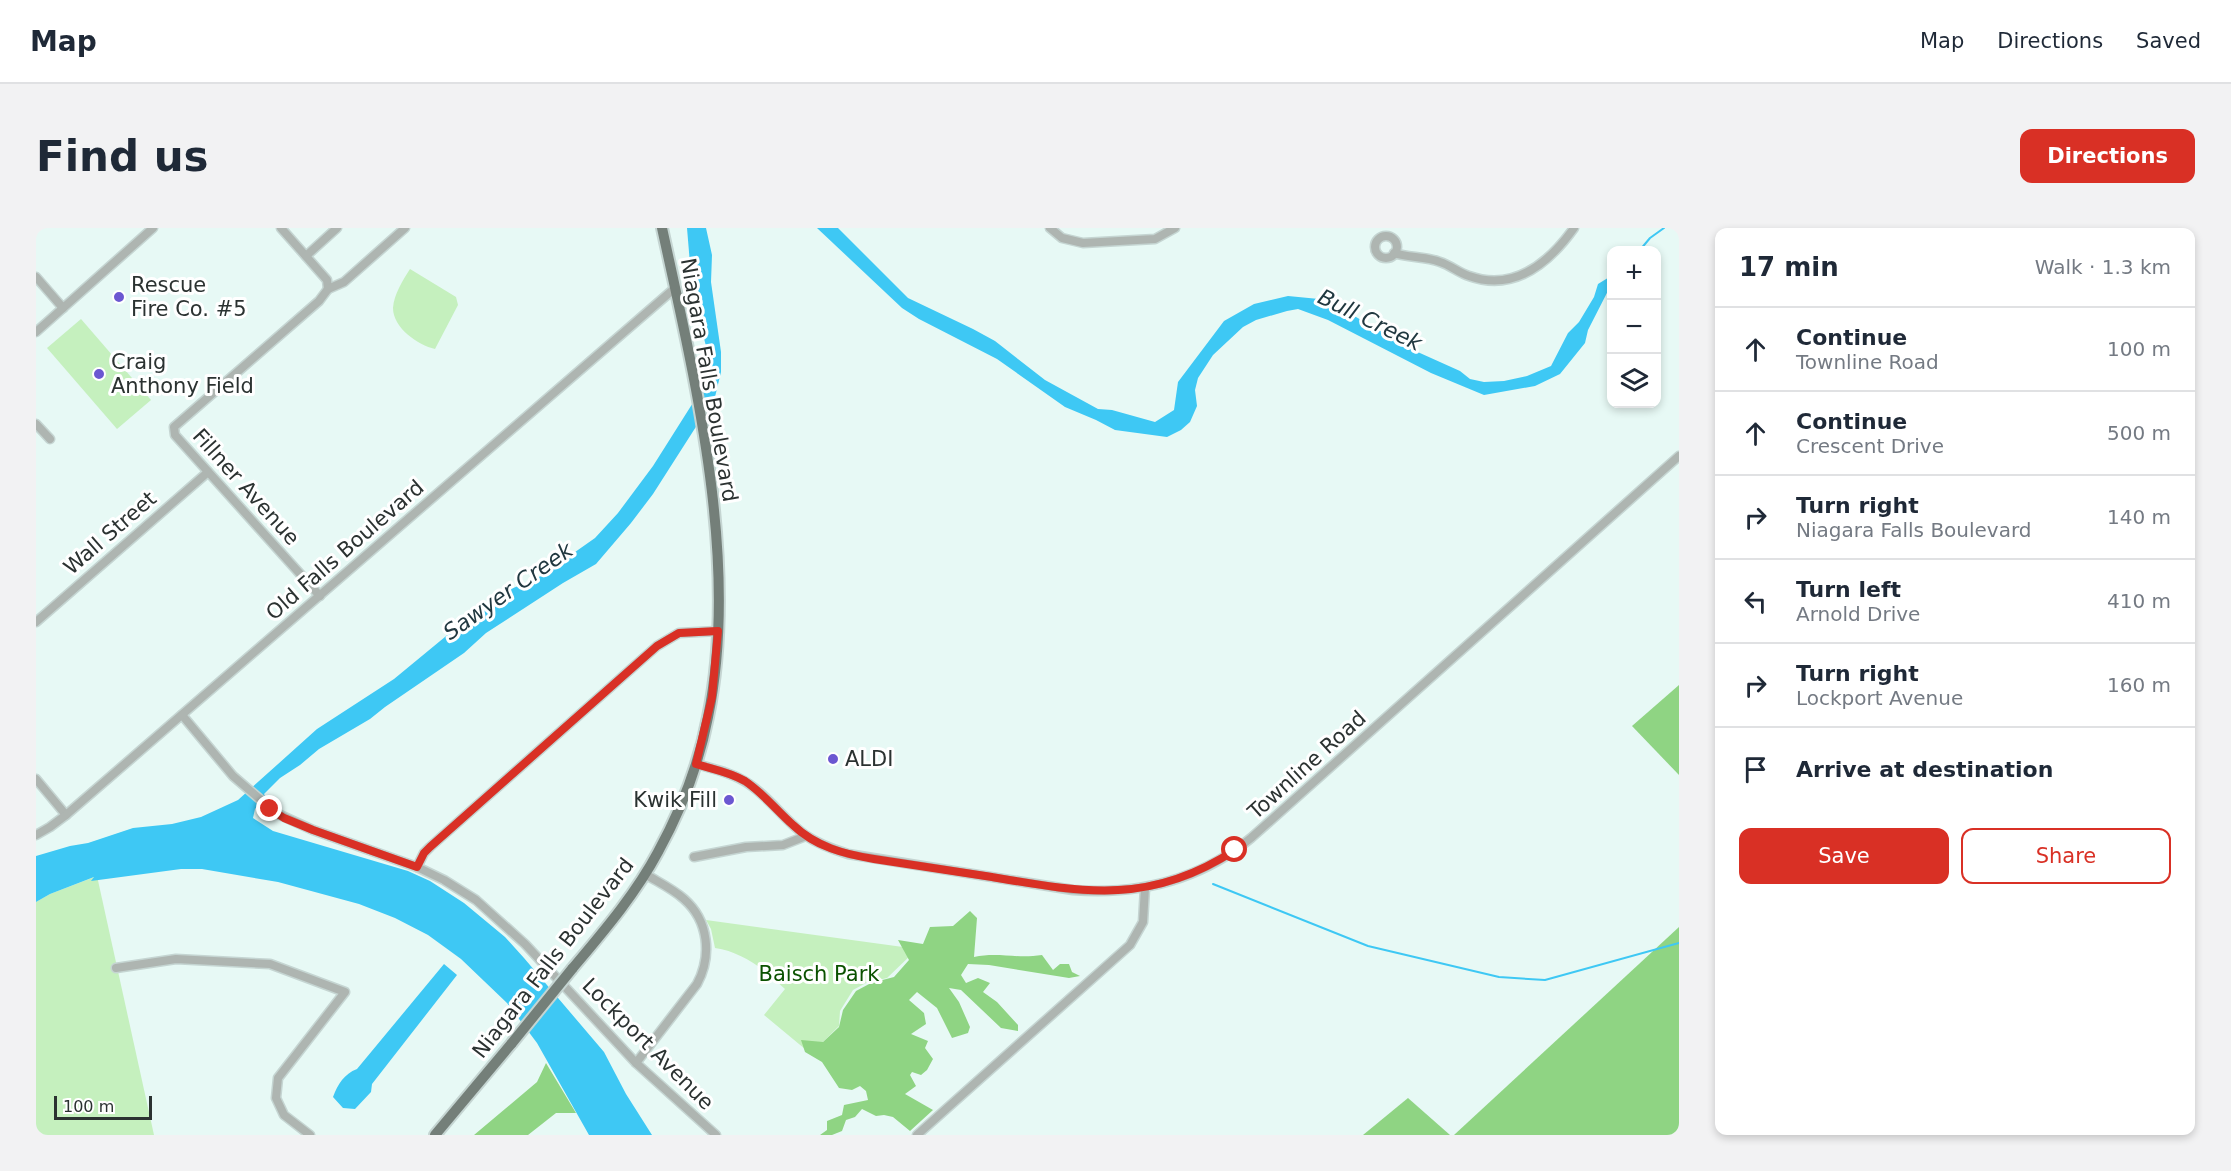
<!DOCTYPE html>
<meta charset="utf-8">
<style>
body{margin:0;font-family:"DejaVu Sans",sans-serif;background:#f2f2f3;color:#1f2937}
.controls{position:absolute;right:18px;top:18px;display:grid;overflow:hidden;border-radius:12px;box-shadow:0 3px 9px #0003}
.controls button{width:54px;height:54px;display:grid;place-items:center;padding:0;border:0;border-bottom:2px solid #e0e1e3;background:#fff;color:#1f2937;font:30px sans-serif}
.scale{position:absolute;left:18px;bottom:15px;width:98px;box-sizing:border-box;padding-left:6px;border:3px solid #2b3231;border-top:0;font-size:16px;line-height:21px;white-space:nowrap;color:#2b3231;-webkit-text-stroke:4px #fff;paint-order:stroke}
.stop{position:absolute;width:18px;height:18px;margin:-14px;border:4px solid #d93025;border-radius:50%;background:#fff}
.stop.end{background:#d93025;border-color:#fff;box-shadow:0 2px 6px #0008}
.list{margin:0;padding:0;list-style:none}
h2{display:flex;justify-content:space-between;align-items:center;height:78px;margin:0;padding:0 24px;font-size:26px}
h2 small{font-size:20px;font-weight:400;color:#747a83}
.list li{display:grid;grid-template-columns:39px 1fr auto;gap:18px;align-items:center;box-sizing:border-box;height:84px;padding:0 24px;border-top:2px solid #e0e1e3}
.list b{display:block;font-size:22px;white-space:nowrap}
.list p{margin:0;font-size:20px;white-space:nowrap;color:#747a83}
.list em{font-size:20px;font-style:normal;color:#747a83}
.actions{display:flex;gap:12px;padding:18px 24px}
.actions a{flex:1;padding:14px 0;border:2px solid #d93025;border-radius:12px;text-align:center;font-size:21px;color:#d93025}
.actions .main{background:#d93025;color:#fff}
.icon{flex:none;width:33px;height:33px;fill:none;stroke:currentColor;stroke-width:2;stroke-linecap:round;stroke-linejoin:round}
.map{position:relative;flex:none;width:1643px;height:907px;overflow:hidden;border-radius:12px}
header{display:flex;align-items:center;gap:36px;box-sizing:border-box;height:84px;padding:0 30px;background:#fff;border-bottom:2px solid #e0e1e3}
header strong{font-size:28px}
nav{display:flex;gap:33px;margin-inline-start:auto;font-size:21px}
.intro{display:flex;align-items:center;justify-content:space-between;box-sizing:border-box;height:144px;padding:0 36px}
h1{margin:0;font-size:42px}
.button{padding:15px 27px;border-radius:12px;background:#d93025;color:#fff;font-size:21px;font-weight:700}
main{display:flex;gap:36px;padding:0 36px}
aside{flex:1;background:#fff;border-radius:12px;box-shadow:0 3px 9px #0003}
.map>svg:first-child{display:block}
.green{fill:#c5f0be}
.forest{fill:#8fd483}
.water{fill:#3ec8f4}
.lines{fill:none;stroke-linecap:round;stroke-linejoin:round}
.stream{stroke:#3ec8f4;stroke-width:2}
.minor-casing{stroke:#c5d5d2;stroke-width:11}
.major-casing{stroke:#c5d5d2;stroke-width:14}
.minor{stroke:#aeb5b1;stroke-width:8}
.major{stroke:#747f79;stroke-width:10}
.major-bridge-casing{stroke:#c5d5d2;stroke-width:14;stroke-linecap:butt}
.major-bridge{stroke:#747f79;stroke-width:10}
.route{stroke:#d93025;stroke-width:8}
.poi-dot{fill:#6b57d1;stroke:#fff;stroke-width:2}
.labels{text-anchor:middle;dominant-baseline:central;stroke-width:6;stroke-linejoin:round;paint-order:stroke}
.poi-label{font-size:21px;fill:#2b3231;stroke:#fff;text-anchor:start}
.street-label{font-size:21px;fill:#2b3231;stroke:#fff}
.park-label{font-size:21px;fill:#0b5200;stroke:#fff}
.water-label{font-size:22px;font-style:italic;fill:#213840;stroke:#fff}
</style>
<header>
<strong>Map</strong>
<nav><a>Map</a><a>Directions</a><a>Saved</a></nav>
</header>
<div class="intro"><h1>Find us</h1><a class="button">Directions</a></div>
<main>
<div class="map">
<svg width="1643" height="907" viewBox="0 0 1643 907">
<rect width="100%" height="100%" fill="#e7f9f5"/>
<g class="green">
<path d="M374,41l46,28 2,8 -23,44c-17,-4 -42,-21 -42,-41 1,-14 10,-28 17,-39z"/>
<path d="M45,91l70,81 -34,29 -70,-81z"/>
<path d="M61,648l57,259h-118v-233l14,-8z"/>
<path d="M670,692l197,27 9,7 -25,24 -21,5 -13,7 -13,21 -1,15 -28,28 -47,-39 21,-26c-20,-19 -42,-37 -70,-41l-4,-19z"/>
</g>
<g class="forest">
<path d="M1643,457v90l-47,-49z"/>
<path d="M934,683l7,7 -3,39c24,-5 43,2 68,-2l11,15 7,-6h9l3,8 8,4 -11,2 -80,-13 -21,-1 -7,11 5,8 12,-5 12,5 -7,9 14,10 21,23v6l-17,-3 -40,-38 -12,-2 10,14 11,25 -2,6 -16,5 -15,-30 -20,-16 -8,8 15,13 2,11 -15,10 17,7 -3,7 8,11 -6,11 -6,5 -9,-3 -2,3 6,11 -11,8 28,16 -23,21 -17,-14 -9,-2 -8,1 -14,-7 -7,8 -9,3 -4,11 -10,4h-12l7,-5v-9l15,-6 2,-10 24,-5 -2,-9 -6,-5 -8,4 -13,-2 -17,-26 -17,-10 -4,-12 22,2 16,-15 4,-17 13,-19 15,-8 23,-6 15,-17 -11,-20 25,4 7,-17 23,-1z"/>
<path d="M1643,699v208h-225z"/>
<path d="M510,835l30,50h-20l-28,22h-54l63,-53z"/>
<path d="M1372,870l42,37h-87z"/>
</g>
<g class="water">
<path d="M651,0h19l6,27 -1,27 10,70v20l-6,25 -62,97 -22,29 -35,41 -33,19 -77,50 -22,20 -79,54 -15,12 -51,30 -19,16 -20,13 -16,16 1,2 -10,13 -2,9 20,13 135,40 22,10 34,22 41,34 19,21 80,94 22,42 26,41h-63l-52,-92 -30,-40 -46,-44 -33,-24 -33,-17 -36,-14 -81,-22 -76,-13h-21l-90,12 3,-4 -44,17 -14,8v-46l34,-10 18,-3 45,-15 39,-4 29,-7 37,-17 79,-71 77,-50 57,-47 60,-43 30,-13 54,-38 23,-25 35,-47 55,-87 2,-18 -12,-45 -7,-40z"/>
<path d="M781,0h21l70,70 65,31 22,12 50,39 53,29 14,1 43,12 19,-12 4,-28 46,-61 30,-17 34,-8 31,3 37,18 55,32 49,22 10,8 14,3 20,-1 23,-5 24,-10 17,-33 11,-11 15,-25 4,-13 13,-8v9l-23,45 -3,13 -25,31 -25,12 -51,9 -53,-22 -103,-53 -30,-11 -11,2 -31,9 -13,7 -30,28 -15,23 -3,12 2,16 -7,16 -9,8 -14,7 -52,-7 -19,-10 -31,-13 -68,-48 -78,-40 -17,-11z"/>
<path d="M408,736l13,11 -85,109 -1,8 -16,17 -12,-1 -10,-11c5,-13 11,-23 24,-28z"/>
</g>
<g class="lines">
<g class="stream">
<path d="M1604,22l10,-12 14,-10"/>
<path d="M1177,656l155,62 131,31 46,3 134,-37"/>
</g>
<defs>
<g id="minor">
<path d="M245,0l46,52 1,9"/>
<path d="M1014,0l12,10 21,5 72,-4 20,-11"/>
<circle cx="1350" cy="19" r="11"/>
<path d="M1358,25c15,5 31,3 46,9 10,3 19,11 29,14 45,16 80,-13 105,-48"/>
<path d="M270,28l31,-28"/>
<path d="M0,49l27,31"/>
<path d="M0,104l117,-104"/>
<path d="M0,196l14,15"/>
<path d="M284,368l-145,-161 -1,-8 145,-126 9,-12 16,-7 61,-54"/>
<path d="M0,394l172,-150"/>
<path d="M146,487l51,61 43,37 37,17 104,37 27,13 32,20 49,44 111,119 80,72"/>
<path d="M660,536c18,5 37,9 53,20 21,14 35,36 56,51 13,9 27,14 43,19l225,36c65,5 127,-10 178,-52l428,-382"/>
<path d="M0,551l30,36"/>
<path d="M0,607l14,-8 16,-12 609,-527"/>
<path d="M658,629l52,-10 37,-2 23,-9"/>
<path d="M381,639l7,-14 6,-6 227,-201 22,-13 39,-2"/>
<path d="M80,740l60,-9 94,5 75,28 -67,86 -2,20 8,17 26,20"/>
<path d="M600,835l61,-79c15,-28 12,-63 -13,-85 -11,-10 -26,-17 -39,-25"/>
<path d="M881,907l213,-190 13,-23 2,-34"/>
</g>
<g id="major">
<path d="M536,741c31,-37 63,-74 86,-117 23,-42 41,-88 50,-135 32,-155 -13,-337 -46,-489"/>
<path d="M399,907l77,-92"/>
</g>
</defs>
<use href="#minor" class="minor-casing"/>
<use href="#major" class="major-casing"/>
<use href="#minor" class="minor"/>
<use href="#major" class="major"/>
<defs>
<path id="major-bridge" d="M476,815l60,-74"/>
</defs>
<use href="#major-bridge" class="major-bridge-casing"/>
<use href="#major-bridge" class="major-bridge"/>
</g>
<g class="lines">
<path class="route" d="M234,581l14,9 29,12 104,37 7,-14 6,-6 227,-201 22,-13 39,-2 -6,66 -16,67c16,5 34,8 49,17 18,12 32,30 48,44 23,22 51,29 81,34 39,6 79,12 118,18 93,16 159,28 243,-27"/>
</g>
<g class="poi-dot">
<circle cx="83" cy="69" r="6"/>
<circle cx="63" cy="146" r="6"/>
<circle cx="797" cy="531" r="6"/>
<circle cx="693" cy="572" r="6"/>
</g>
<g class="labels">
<g class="poi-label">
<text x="95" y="57">Rescue<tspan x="95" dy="24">Fire Co. #5</tspan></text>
<text x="75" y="134">Craig<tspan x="75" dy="24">Anthony Field</tspan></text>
<text x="809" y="531">ALDI</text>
<text x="681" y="572" text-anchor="end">Kwik Fill</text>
</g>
<g class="street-label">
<text transform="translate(673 152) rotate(80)">Niagara Falls Boulevard</text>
<text transform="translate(210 259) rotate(48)">Fillner Avenue</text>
<text transform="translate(74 305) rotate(-41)">Wall Street</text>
<text transform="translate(309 322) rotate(-41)">Old Falls Boulevard</text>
<text transform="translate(1271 537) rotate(-42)">Townline Road</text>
<text transform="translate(517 730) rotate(-52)">Niagara Falls Boulevard</text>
<text transform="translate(612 816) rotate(45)">Lockport Avenue</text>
</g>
<g class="park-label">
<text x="783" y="746">Baisch Park</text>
</g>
<g class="water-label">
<text transform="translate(1334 92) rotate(26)">Bull Creek</text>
<text transform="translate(472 363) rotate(-35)">Sawyer Creek</text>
</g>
</g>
</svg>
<div class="controls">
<button>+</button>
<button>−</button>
<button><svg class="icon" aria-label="layers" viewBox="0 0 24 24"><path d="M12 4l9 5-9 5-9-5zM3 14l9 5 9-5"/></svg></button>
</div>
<div class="scale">100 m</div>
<div class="stop" style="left:1199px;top:622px"></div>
<div class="stop end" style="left:234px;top:581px"></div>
</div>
<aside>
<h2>17 min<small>Walk · 1.3 km</small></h2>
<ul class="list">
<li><svg class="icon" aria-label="ahead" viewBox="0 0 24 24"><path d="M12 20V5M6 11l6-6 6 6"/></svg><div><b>Continue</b><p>Townline Road</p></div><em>100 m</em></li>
<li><svg class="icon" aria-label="ahead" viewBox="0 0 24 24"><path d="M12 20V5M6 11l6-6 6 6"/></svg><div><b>Continue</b><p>Crescent Drive</p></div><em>500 m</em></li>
<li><svg class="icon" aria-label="right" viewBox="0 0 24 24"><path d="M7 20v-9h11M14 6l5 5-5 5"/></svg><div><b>Turn right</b><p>Niagara Falls Boulevard</p></div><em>140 m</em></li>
<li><svg class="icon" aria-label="left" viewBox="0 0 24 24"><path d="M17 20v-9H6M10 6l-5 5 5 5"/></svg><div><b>Turn left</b><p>Arnold Drive</p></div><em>410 m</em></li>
<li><svg class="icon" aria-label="right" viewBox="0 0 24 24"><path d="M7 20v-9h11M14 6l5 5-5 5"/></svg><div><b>Turn right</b><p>Lockport Avenue</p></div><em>160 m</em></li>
<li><svg class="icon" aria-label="arrive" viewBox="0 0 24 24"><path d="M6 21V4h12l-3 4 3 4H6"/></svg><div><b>Arrive at destination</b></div></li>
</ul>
<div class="actions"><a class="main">Save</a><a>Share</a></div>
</aside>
</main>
